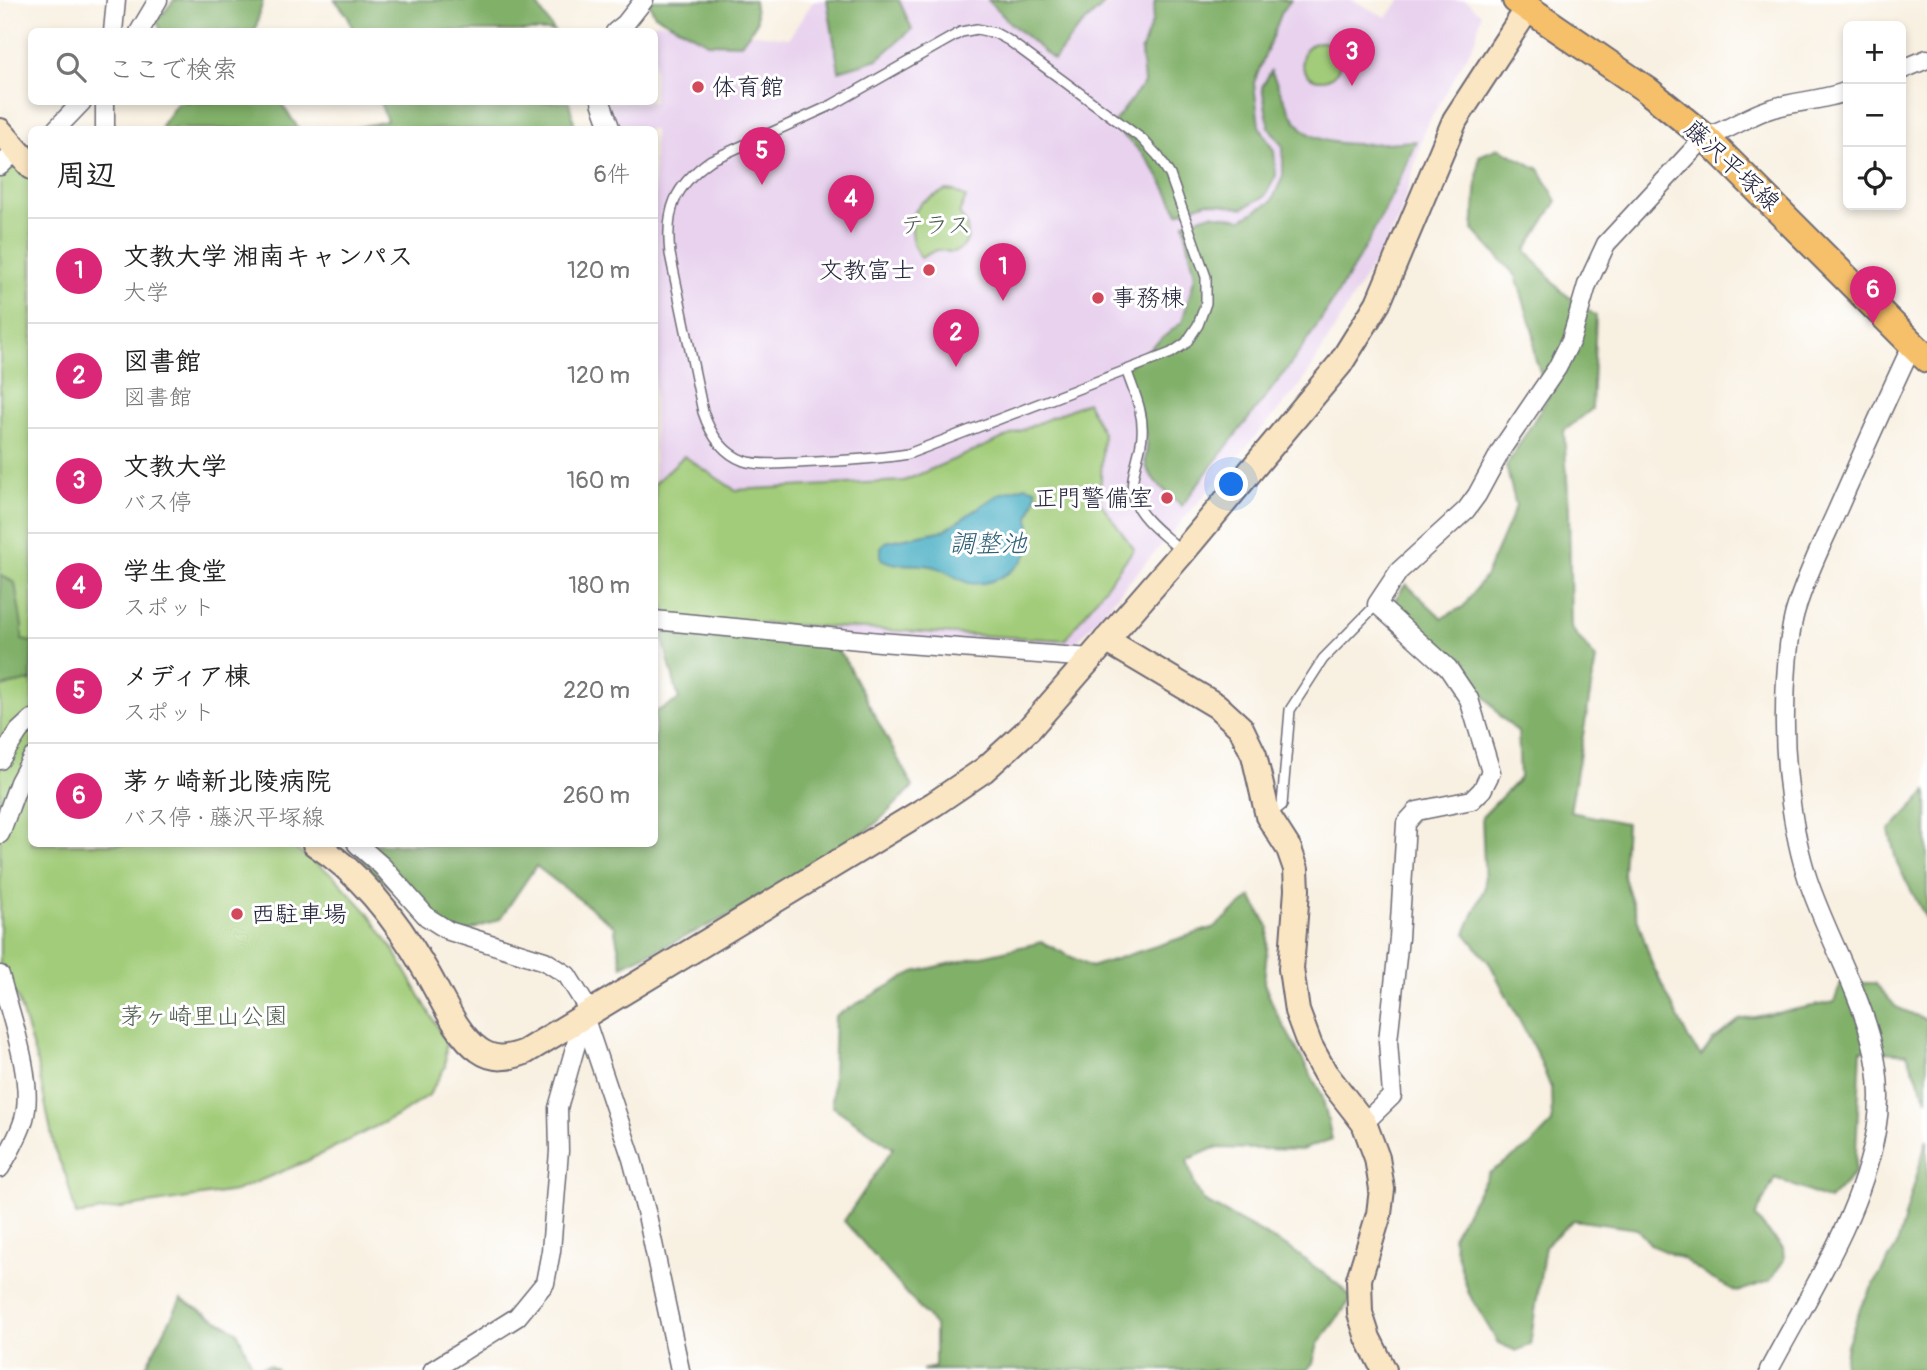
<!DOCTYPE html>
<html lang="ja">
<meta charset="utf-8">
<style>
body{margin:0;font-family:Pangolin,"Klee One",sans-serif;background:#f6f6f6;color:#222}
.controls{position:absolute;right:21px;top:21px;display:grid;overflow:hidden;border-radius:10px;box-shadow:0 4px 10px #0003}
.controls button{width:63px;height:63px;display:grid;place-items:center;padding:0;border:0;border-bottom:2px solid #e0e0e0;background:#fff;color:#222;font:35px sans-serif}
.you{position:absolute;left:1232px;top:485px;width:24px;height:24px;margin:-18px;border:5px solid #fff;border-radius:50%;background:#1a73e8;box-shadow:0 0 0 10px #1a73e833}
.badge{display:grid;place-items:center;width:46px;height:46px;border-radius:50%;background:#db2777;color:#fff;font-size:23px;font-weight:700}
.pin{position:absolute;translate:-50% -58px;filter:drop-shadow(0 2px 4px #0008)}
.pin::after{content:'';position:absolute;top:37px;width:24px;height:21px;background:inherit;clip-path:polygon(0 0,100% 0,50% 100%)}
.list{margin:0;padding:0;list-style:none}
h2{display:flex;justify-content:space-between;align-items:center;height:91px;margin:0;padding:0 28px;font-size:30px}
h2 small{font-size:23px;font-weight:400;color:#767676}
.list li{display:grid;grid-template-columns:46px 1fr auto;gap:21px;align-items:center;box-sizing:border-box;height:105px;padding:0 28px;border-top:2px solid #e0e0e0}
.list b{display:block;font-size:26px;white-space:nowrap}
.list p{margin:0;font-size:23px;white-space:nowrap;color:#767676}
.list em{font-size:23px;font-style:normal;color:#767676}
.icon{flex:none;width:38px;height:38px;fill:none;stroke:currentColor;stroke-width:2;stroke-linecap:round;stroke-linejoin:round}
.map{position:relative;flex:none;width:1927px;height:1370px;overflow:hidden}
.search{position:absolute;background:#fff;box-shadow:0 4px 10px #0003;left:28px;top:28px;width:630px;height:77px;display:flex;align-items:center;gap:18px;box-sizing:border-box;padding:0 24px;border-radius:10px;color:#767676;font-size:26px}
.panel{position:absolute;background:#fff;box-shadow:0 4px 10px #0003;left:28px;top:126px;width:630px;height:721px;border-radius:10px}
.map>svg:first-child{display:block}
.built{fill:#e8d2ee}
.green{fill:#a2cc79;stroke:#62775a;stroke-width:2}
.forest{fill:#81b069;stroke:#526952;stroke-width:2}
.water{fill:#41abc1;stroke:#32667e;stroke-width:2}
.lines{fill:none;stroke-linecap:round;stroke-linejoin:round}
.lane-casing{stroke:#6d6a75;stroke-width:12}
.street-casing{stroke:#6d6a75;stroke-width:21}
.secondary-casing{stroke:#6d6a75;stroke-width:28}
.primary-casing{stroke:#6d6a75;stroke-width:30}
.lane{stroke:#fff;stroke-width:9}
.street{stroke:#fff;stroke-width:18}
.secondary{stroke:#fbe6c4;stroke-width:24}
.primary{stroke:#f6c06b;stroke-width:26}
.poi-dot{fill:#d1495b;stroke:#fff;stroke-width:2.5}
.labels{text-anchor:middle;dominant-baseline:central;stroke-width:6;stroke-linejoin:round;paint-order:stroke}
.poi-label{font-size:24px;fill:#22223b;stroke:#fff;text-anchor:start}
.street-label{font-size:24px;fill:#22223b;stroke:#fff}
.park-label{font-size:24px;fill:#4f5e51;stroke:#fff}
.water-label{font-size:26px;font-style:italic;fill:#306077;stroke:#fff}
</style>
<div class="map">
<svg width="1927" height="1370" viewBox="0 0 1927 1370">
<rect width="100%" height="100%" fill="#fff"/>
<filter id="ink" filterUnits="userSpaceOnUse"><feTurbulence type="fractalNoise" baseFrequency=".0143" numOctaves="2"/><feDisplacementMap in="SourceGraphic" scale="14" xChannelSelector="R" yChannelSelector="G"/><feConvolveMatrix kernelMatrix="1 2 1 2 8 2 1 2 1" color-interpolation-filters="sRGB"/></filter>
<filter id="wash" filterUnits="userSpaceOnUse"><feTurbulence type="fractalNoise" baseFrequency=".00686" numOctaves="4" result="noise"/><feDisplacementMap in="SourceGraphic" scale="28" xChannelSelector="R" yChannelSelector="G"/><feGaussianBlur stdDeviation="1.57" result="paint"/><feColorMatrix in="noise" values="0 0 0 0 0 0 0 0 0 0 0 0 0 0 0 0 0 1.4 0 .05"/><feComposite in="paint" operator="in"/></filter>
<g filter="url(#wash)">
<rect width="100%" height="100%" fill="#f8f0e1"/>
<path class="built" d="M814,0h250l19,18 36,-18h233l34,17 15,-17h64l16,14 -5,25 -51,90 -26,91 -96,162 -233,268 -312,-15 -103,2 -1,-507 -48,-1 -12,-27h60v-70l-10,-1 13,-9 132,16z"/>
<g class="green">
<circle cx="1321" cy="61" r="19"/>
<path d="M0,144l32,35v665h256l46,32 35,38 27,40 50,88 -1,25 -16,28 -30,20 -92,46 -72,30 -159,24 -10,-39 -11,-25 -19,-92 -18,-60 -18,-24z"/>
<path d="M946,190l8,1 12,7 -7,16c11,10 14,32 -5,38 -6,1 -12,-3 -17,-2 -5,1 -11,6 -16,8l-8,-13 -2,-28 11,-15z"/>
<path d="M1087,402l16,31 -3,69 34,47 -69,91 -398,-22 -4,-16 -8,2v-121l29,-27 51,34 169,-9z"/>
</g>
<g class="forest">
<path d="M174,0h89l-8,31h-94l-4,-10z"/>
<path d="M335,0h199l20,31h-201l-5,-15z"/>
<path d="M647,0h107l3,22 -16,22 -33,-1 -53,-28z"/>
<path d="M827,0h72l13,29 -34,30 -39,12z"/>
<path d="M988,0h121l-32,30 -23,30 -45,-38z"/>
<path d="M1155,0h136l-9,12 -28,71 5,43 15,25 2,25 -11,20 -22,12 -36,-6 -29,11c-17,-37 -33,-63 -67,-87l33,-43 -3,-31 11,-30z"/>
<path d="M1271,71c8,16 19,46 32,58 26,23 81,13 113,12 -31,77 -75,152 -123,220 -36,49 -76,95 -111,145 -11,-11 -32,-25 -36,-41 -2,-7 2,-15 1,-22 -4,-27 -20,-47 -24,-73l59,-48 13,-46 -11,-53 27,-9 31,5 30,-18 11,-25v-29l-14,-20 -7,-40z"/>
<path d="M178,102h102l19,27h-135l-3,-3z"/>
<path d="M380,102h189l5,20 -1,8 -223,-1 37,-8z"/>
<path d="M1498,148l41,21 18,32 -31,49 35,41 35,25 -4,93 -28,22 5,79 2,118 25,31 -26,153 56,11 -3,51 29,90 37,76 12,16 12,-16 26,-20 95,-18 7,-19h34l21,24 31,13v80l-20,-46 -46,-4 -6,123 -26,27 -54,-22 -20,39 28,31 1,12 -14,21 -33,11 -27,-14 -27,-19 -31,-13 -15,-17 -64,-9 -28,26 -15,99 -14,6 -18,-8 -30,-51 -16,-55 37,-64 41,-27 22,-23 -1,-35 -13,-32 -48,-92 -25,-31 20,-46 -3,-70 38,-39 -2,-46 -17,-15 -13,-17 -97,-95 15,-21 36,34 21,-11 23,-32 30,-69 -10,-40 43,-70 -15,-41v-20l-18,-59 -43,-46 6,-74z"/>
<path d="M0,575l15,8 7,43v14l10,2 -1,39 -31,6z"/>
<path d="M661,632l173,15 10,11 69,129c-13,12 -25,26 -38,37 -74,63 -166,101 -253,142l-8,-40 -78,-60 -36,53 -55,21 -100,-96h309l1,-132 24,-12z"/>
<path d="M1927,791v129l-30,-56 -8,-33z"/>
<path d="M1251,897l18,31 -5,55 11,27 47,85 10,44 -31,11 -87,-2 -27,12 8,26 9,15 87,48 49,37 12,12 -34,46 -5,19 -6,7h-385l13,-3v-41l-91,-105 49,-73 -61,-42 3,-90 79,-44 128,-30 49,25 124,-40z"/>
<path d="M1927,1139v231h-84l4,-25 14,-39 36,-61z"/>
<path d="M181,1299l56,32 17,38 15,-4 8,5h-133z"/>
</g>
<path class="water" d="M1026,486l10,3c1,12 -3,15 -6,25 -3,7 2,18 1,27 -3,25 -37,46 -62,42 -12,-3 -22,-13 -34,-16 -18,-5 -38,1 -54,-8v-12l4,-5 60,-12 54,-36z"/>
</g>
<g filter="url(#ink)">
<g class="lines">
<defs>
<g id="lane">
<path d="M977,29l18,4 13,7 134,99 16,17 12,19 36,102v26l-8,22 -12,18 -15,10 -263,101c-36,6 -73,7 -110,9 -17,0 -38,3 -54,-2 -22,-8 -34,-28 -41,-49l-33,-158c-5,-44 4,-68 41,-94l121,-55 129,-73z"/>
<path d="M1127,372c7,20 17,41 15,63 -1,20 -14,43 -8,64 7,21 32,37 47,52"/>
<path d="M1272,813l10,-8 8,-95 33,-51 54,-55"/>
</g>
<g id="street">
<path d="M113,32l3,-32"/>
<path d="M139,32l19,-32"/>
<path d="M615,32l10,-8 19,-24"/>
<path d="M1901,70l26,-11"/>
<path d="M105,102v28"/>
<path d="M601,102l10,28"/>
<path d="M55,130l27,-28"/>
<path d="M0,166l18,-17"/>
<path d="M654,620l226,22 211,16"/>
<path d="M0,760l19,-29 13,-12"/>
<path d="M0,834l19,-52 13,-24"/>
<path d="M357,844l25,22 45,51 22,14 96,30 22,14 23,37"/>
<path d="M0,975c10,39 35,106 24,144 -5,17 -15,34 -24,49"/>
<path d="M584,1016l48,143 15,56 33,155"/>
<path d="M1364,1123l28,-27 -4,-55 11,-103 7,-115 11,-12 55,-11 10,-10 9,-18 -22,-73 -21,-31 -71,-64 22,-33 67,-61 11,-15 26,-48 54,-79 14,-28 16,-55 19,-41 99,-107c22,-5 40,-20 62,-27 26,-9 55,-9 81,-19"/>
<path d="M433,1370l84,-53 28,-34 6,-32 8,-100 -1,-43 26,-92"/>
<path d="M1769,1370c40,-76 92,-154 107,-239 17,-92 -40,-168 -68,-251 -16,-48 -24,-117 -23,-167 0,-28 3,-79 11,-104 10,-33 26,-65 40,-96 25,-57 51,-114 77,-170"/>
</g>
<g id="secondary">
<path d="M0,131l32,36"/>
<path d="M1106,640l111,66 24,22 13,27 14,61 21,33 7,20 1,21 -6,79 6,42 13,35 15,27 39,50 13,35 5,31 -3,25 -20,65 1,34 8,25 16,32"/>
<path d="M315,844c48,31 83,78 111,127 15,25 30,63 53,79 15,11 30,8 46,2l409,-248 50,-34 45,-41 154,-177 157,-188 38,-61 77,-183 73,-112"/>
</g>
<path id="primary" d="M1516,0l131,90 58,47 222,222"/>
</defs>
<use href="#lane" class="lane-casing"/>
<use href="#street" class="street-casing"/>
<use href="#secondary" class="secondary-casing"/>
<use href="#primary" class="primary-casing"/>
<use href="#lane" class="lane"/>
<use href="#street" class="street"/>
<use href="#secondary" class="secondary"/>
<use href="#primary" class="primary"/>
</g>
</g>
<g class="poi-dot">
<circle cx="698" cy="87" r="7"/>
<circle cx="929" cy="270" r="7"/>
<circle cx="1098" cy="298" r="7"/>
<circle cx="1167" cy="498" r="7"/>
<circle cx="237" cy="914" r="7"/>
</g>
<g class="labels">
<g class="poi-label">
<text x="712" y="87">体育館</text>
<text x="915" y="270" text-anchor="end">文教富士</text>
<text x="1112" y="298">事務棟</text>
<text x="1153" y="498" text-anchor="end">正門警備室</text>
<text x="251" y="914">西駐車場</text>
</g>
<g class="street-label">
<text transform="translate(1732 166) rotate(43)">藤沢平塚線</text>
</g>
<g class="park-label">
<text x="936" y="225">テラス</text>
<text x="204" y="1016">茅ヶ崎里山公園</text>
</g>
<g class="water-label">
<text x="988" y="544">調整池</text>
</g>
</g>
</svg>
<div class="controls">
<button>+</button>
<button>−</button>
<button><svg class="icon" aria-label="locate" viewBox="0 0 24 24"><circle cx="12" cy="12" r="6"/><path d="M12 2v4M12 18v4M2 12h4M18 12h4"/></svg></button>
</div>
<div class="you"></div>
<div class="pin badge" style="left:1003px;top:301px">1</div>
<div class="pin badge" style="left:956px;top:367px">2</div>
<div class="pin badge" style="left:1352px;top:86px">3</div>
<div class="pin badge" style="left:851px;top:233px">4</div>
<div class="pin badge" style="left:762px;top:185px">5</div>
<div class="pin badge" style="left:1873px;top:324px">6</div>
<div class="search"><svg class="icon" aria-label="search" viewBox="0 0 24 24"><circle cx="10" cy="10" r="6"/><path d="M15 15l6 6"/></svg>ここで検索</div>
<section class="panel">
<h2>周辺<small>6件</small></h2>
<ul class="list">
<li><span class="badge">1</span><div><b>文教大学 湘南キャンパス</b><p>大学</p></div><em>120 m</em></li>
<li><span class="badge">2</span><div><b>図書館</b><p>図書館</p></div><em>120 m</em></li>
<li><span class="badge">3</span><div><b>文教大学</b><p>バス停</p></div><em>160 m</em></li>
<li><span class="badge">4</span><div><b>学生食堂</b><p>スポット</p></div><em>180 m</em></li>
<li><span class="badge">5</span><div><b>メディア棟</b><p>スポット</p></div><em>220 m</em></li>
<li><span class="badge">6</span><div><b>茅ヶ崎新北陵病院</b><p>バス停 · 藤沢平塚線</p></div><em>260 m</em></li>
</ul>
</section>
</div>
